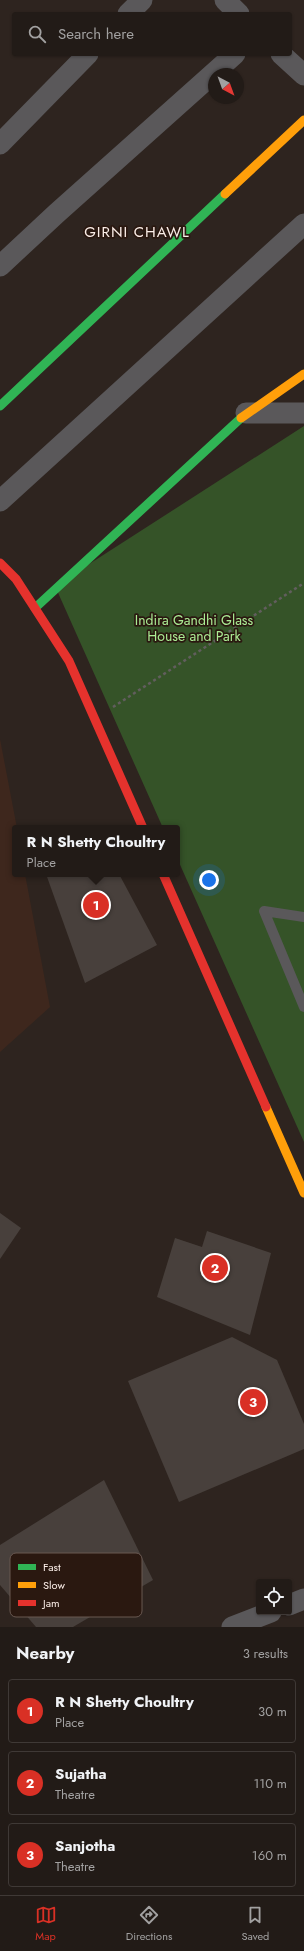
<!DOCTYPE html>
<style>
body{margin:0;font-family:Jost,sans-serif;background:#2a2420;color:#f1f3f6}
.controls{position:absolute;right:12px;bottom:12px;display:grid;overflow:hidden;border-radius:4px;box-shadow:0 1px 3px #0004}
.controls button{width:36px;height:36px;display:grid;place-items:center;padding:0;border:0;border-bottom:1px solid #3f3936;background:#221b17;color:#f1f3f6;font:20px sans-serif}
.compass{position:absolute;left:208px;top:68px;width:36px;height:36px;border-radius:50%;background:#221b17;box-shadow:0 1px 3px #0004;rotate:139deg}
.you{position:absolute;left:209px;top:880px;width:14px;height:14px;margin:-10px;border:3px solid #fff;border-radius:50%;background:#1a73e8;box-shadow:0 0 0 6px #1a73e833}
.badge{display:grid;place-items:center;width:26px;height:26px;border-radius:50%;background:#d93025;color:#fff;font-size:13px;font-weight:700}
.pin{position:absolute;translate:-50% -50%;border:2px solid #fff;box-shadow:0 1px 4px #0006}
.popup{position:absolute;left:12px;top:825px;width:168px;height:52px;box-sizing:border-box;display:grid;place-content:center;border-radius:4px;background:#221b17;filter:drop-shadow(0 1px 3px #0005);font-size:13px;white-space:nowrap;color:#a2a1a1}
.popup b{font-size:15px;color:#f1f3f6}
.popup::after{content:'';position:absolute;left:50%;top:100%;margin-left:-8px;border:8px solid transparent;border-top-color:#221b17}
.list{margin:0;padding:0;list-style:none}
h2{display:flex;justify-content:space-between;align-items:center;height:52px;margin:0;padding:0 16px;font-size:17px}
h2 small{font-size:13px;font-weight:400;color:#a2a1a1}
.list li{display:grid;grid-template-columns:26px 1fr auto;gap:12px;align-items:center;box-sizing:border-box;height:64px;margin:0 8px 8px;padding:0 8px;border:1px solid #3f3936;border-radius:4px}
.list b{display:block;font-size:15px;white-space:nowrap}
.list p{margin:0;font-size:13px;white-space:nowrap;color:#a2a1a1}
.list em{font-size:13px;font-style:normal;color:#a2a1a1}
.icon{flex:none;width:22px;height:22px;fill:none;stroke:currentColor;stroke-width:2;stroke-linecap:round;stroke-linejoin:round}
.map{position:relative;flex:none;width:304px;height:1627px;overflow:hidden}
.search{position:absolute;background:#221b17;box-shadow:0 1px 3px #0004;left:12px;right:12px;top:12px;height:44px;display:flex;align-items:center;gap:10px;box-sizing:border-box;padding:0 14px;border-radius:4px;color:#a2a1a1;font-size:15px}
.sheet{height:268px;background:#221b17}
nav{display:flex;justify-content:space-around;align-items:center;box-sizing:border-box;height:56px;border-top:1px solid #3f3936;background:#221b17;font-size:11px;color:#a2a1a1}
nav a{display:grid;justify-items:center;gap:2px}
nav .on{color:#d93025}
.map>svg:first-child{display:block}
.built{fill:#3e271d}
.green{fill:#355328}
.building{fill:#48403c}
.lines{fill:none;stroke-linecap:round;stroke-linejoin:round}
.path{stroke:#625e5e;stroke-width:2.5;stroke-dasharray:3 3;stroke-linecap:butt}
.lane{stroke:#5a585a;stroke-width:10}
.street{stroke:#5a585a;stroke-width:21}
.fast{stroke:#30b455;stroke-width:9}
.slow{stroke:#ff9f0a;stroke-width:9}
.jam{stroke:#e5322d;stroke-width:9}
.labels{text-anchor:middle;dominant-baseline:central;stroke-width:3.5;stroke-linejoin:round;paint-order:stroke}
.park-label{font-size:14px;fill:#abec94;stroke:#2a1810}
.neighbourhood-label{font-size:15px;letter-spacing:1px;fill:#fbeee8;stroke:#2a1810}
.key{fill:#2a1810;stroke:#695851;stroke-width:1}
.key-label{font-size:11px;fill:#fbeee8}
</style>
<div class="map">
<svg width="304" height="1627" viewBox="0 0 304 1627">
<rect width="100%" height="100%" fill="#2e241f"/>
<path class="built" d="M0,739l17,89h-2v46h10l25,133 -50,45z"/>
<path class="green" d="M304,426v716l-127,-284v-30h-14l-108,-242z"/>
<g class="building">
<path d="M46,874h73l38,71 -72,38z"/>
<path d="M0,1213l21,15 -21,31z"/>
<path d="M207,1231l64,22 -21,82 -93,-38 18,-59 27,9z"/>
<path d="M232,1337l45,23 27,64v25l-125,53 -51,-121z"/>
<path d="M104,1480l49,100 -80,47h-37l-36,-42v-40z"/>
</g>
<g class="lines">
<path class="path" d="M113,707l191,-124"/>
<path class="lane" d="M304,917l-40,-6 40,96"/>
<g class="street">
<path d="M225,0l14,14"/>
<path d="M128,14l14,-14"/>
<path d="M281,54l23,21"/>
<path d="M0,144l88,-90"/>
<path d="M0,266l57,-53 178,-159"/>
<path d="M246,413h58"/>
<path d="M0,501l304,-277"/>
<path d="M289,1605l15,-6"/>
<path d="M232,1627l39,-15"/>
</g>
<g class="fast">
<path d="M0,406l225,-212"/>
<path d="M35,608l206,-190"/>
</g>
<g class="slow">
<path d="M225,194l79,-74"/>
<path d="M241,418l63,-44"/>
<path d="M266,1107l38,86"/>
</g>
<g class="jam">
<path d="M0,563l16,16 53,82 74,167"/>
<path d="M163,874l103,233"/>
</g>
</g>
<g class="labels">
<g class="park-label">
<text x="194" y="620">Indira Gandhi Glass<tspan x="194" dy="16">House and Park</tspan></text>
</g>
<g class="neighbourhood-label">
<text x="137" y="232">GIRNI CHAWL</text>
</g>
</g>
<rect x="10" y="1553" width="132" height="64" rx="6" class="key"/>
<rect x="18" y="1564" width="18" height="6" fill="#30b455"/>
<rect x="18" y="1582" width="18" height="6" fill="#ff9f0a"/>
<rect x="18" y="1600" width="18" height="6" fill="#e5322d"/>
<g class="key-label">
<text x="43" y="1571">Fast</text>
<text x="43" y="1589">Slow</text>
<text x="43" y="1607">Jam</text>
</g>
</svg>
<div class="controls">
<button><svg class="icon" aria-label="locate" viewBox="0 0 24 24"><circle cx="12" cy="12" r="6"/><path d="M12 2v4M12 18v4M2 12h4M18 12h4"/></svg></button>
</div>
<svg class="compass" viewBox="-18 -18 36 36"><path d="M0-13l5 13h-10z" fill="#e53935"/><path d="M0 13l5-13h-10z" fill="#a2a1a1"/></svg>
<div class="you"></div>
<div class="pin badge" style="left:96px;top:905px">1</div>
<div class="popup"><b>R N Shetty Choultry</b>Place</div>
<div class="pin badge" style="left:215px;top:1268px">2</div>
<div class="pin badge" style="left:253px;top:1402px">3</div>
<div class="search"><svg class="icon" aria-label="search" viewBox="0 0 24 24"><circle cx="10" cy="10" r="6"/><path d="M15 15l6 6"/></svg>Search here</div>
</div>
<section class="sheet">
<h2>Nearby<small>3 results</small></h2>
<ul class="list">
<li><span class="badge">1</span><div><b>R N Shetty Choultry</b><p>Place</p></div><em>30 m</em></li>
<li><span class="badge">2</span><div><b>Sujatha</b><p>Theatre</p></div><em>110 m</em></li>
<li><span class="badge">3</span><div><b>Sanjotha</b><p>Theatre</p></div><em>160 m</em></li>
</ul>
</section>
<nav>
<a class="on"><svg class="icon" aria-label="map" viewBox="0 0 24 24"><path d="M3 6l6-2 6 2 6-2v14l-6 2-6-2-6 2zM9 4v14M15 6v14"/></svg>Map</a>
<a><svg class="icon" aria-label="directions" viewBox="0 0 24 24"><path d="M12 3l9 9-9 9-9-9zM9 14v-3h6M13 9l2 2-2 2"/></svg>Directions</a>
<a><svg class="icon" aria-label="saved" viewBox="0 0 24 24"><path d="M7 4h10v16l-5-4-5 4z"/></svg>Saved</a>
</nav>
